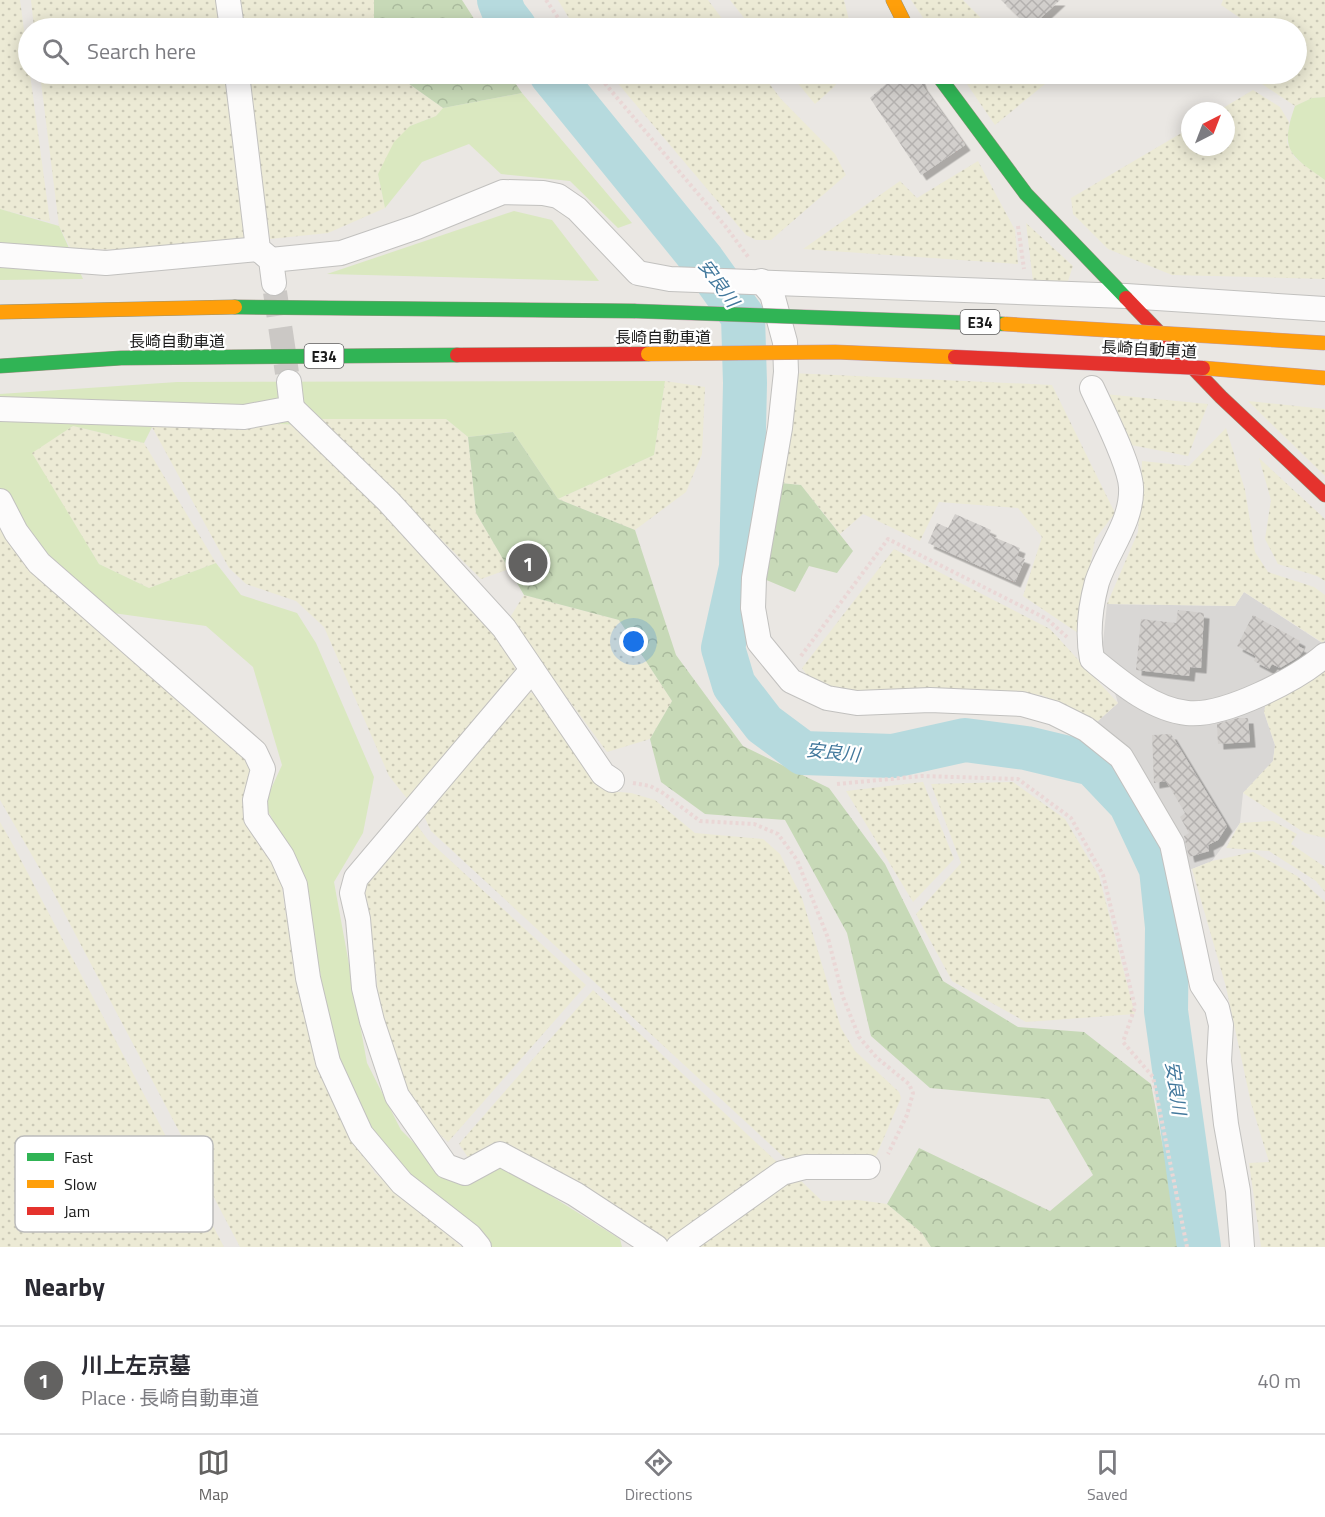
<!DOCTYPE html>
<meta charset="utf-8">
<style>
body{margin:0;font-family:"Titillium Web","Noto Sans JP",sans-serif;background:#f7f7f7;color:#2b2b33}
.compass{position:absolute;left:1181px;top:102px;width:54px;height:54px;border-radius:50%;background:#fff;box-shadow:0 3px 15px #0003;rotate:42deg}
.you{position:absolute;left:634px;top:642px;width:21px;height:21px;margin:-15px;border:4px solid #fff;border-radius:50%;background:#1a73e8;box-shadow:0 0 0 9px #1a73e833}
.badge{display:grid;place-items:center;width:39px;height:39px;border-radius:50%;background:#636261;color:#fff;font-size:20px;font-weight:700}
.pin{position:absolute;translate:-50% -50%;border:3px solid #fff;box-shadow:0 2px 6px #0006}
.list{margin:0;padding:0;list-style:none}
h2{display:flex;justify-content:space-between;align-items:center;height:78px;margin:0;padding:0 24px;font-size:26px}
h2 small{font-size:20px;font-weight:400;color:#7c7c81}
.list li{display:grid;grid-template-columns:39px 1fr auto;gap:18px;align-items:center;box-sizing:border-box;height:108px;padding:0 24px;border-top:2px solid #e1e1e2}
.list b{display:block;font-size:22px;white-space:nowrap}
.list p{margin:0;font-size:20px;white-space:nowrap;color:#7c7c81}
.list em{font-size:20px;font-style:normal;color:#7c7c81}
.icon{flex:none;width:33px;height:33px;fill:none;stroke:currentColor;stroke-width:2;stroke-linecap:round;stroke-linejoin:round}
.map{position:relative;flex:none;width:1325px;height:1247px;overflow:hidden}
.search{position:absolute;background:#fff;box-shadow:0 3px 15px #0003;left:18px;right:18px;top:18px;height:66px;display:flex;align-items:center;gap:15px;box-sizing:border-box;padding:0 21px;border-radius:33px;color:#7c7c81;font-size:22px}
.sheet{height:186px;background:#fff}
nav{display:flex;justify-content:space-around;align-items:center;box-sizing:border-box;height:84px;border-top:2px solid #e1e1e2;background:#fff;font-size:16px;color:#7c7c81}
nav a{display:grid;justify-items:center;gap:3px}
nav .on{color:#636261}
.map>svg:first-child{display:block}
.residential{fill:#d9d7d5}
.farmland{fill:url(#farmland-dots)}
.grass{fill:#dae8c0}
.forest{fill:url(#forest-crowns)}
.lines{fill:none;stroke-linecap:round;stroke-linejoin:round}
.river{stroke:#b6dade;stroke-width:44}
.building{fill:url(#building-cross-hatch);filter:url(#shadow)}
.street-tunnel{stroke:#cbc8c5;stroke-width:24;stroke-dasharray:24 12;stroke-linecap:butt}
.street-casing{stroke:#c2c1bf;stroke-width:26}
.fast-casing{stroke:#94927c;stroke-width:15}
.slow-casing{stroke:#94927c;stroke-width:15}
.jam-casing{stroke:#94927c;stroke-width:15}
.path{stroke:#ead7d6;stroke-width:4;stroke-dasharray:3 3;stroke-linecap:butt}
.street{stroke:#fcfbfb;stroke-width:24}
.fast{stroke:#30b455;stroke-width:14}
.slow{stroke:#ff9f0a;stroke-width:14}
.jam{stroke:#e5322d;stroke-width:14}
.fast-bridge-casing{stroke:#bf9ba9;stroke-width:15;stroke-linecap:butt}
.slow-bridge-casing{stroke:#bf9ba9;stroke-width:15;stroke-linecap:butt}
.jam-bridge-casing{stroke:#bf9ba9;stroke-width:15;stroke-linecap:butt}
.fast-bridge{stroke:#30b455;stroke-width:14}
.slow-bridge{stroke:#ff9f0a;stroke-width:14}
.jam-bridge{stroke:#e5322d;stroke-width:14}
.labels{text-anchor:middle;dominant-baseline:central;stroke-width:4.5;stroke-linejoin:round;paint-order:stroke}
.shield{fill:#fff;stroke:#5f5f5f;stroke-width:1.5}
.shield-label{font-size:15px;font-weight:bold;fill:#1b1b1b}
.street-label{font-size:16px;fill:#1b1b1b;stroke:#fff}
.water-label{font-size:18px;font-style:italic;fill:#42789c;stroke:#fff}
.key{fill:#fff;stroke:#bbb;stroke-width:1.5}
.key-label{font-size:16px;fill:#1b1b1b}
</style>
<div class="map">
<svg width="1325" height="1247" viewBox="0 0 1325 1247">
<defs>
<pattern id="farmland-dots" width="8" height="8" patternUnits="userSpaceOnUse" patternTransform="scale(1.5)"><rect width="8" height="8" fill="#ecead5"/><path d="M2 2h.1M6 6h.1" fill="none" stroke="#cac8b6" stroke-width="1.8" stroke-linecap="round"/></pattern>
<pattern id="forest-crowns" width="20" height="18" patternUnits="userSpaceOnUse" patternTransform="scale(1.5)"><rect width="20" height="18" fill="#c7d9b7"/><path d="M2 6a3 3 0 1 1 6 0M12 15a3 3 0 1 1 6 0" fill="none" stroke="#aaba9d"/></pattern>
<pattern id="building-cross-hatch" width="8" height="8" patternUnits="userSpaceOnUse" patternTransform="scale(1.5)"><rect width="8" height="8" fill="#d2cfcc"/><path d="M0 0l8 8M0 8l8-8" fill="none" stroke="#b4b1af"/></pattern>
<filter id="shadow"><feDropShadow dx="5.5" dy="5.5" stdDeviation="0" flood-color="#0004"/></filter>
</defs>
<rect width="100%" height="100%" fill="#eae7e3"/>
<path class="residential" d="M1244,592l78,51 3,-3v27l-61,45 11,33 -2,16 -30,32 -3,30 -28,38 -20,8 -19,-3 -43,-86 -42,-43 10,-16 20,-18 -16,-51 5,-48 128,2z"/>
<g class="farmland">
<path d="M0,0h20l30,222 -50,-13z"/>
<path d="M31,0h188l3,28h-188z"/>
<path d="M237,0h137v28h-133z"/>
<path d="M558,0h150l21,28h-154z"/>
<path d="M730,0h114l7,28h-99z"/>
<path d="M911,0h52l28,28h-61z"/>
<path d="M1223,0h102v97l-13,1 -17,8 -48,-32h49v-46h-45l1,-2 -31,-21z"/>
<path d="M40,74h188l18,163 -96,13 -79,-1 -12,-23z"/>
<path d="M247,74h148l48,34 -7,8 -26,10 -32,48 7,34 -57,25 -58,6z"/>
<path d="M610,74h152l19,25 54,55 11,21 -75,65h-15l-10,-5z"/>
<path d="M790,74h-1h55l-10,13 -19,17z"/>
<path d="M960,74h75l10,10 -50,41z"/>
<path d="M1253,90l27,17 9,15 -2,21 8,15 30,22v99l-153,-4 -64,-26 -35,-35 -2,-16 119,-70v19h36v-36h-8z"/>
<path d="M978,161l37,69 3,34 -215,-15 97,-68 17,17z"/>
<path d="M1026,223l47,43 -5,15h-35z"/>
<path d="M791,373l261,12 63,128 -20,26 -17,94 -55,-37 19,-59 -24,-29 -79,-6 -19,39 -57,-27 -23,20 -39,-49 -21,-2z"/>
<path d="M665,381l40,6 -3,67 -16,38 -51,38 -77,-31 96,-44z"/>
<path d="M1104,394l104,10 -20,52 -57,-11z"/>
<path d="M1248,401l77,8v67z"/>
<path d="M319,419h127l22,18 8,76 33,56 -28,10z"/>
<path d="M267,423l30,2 167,169 52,71 -3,16 -104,120 -20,-25 -65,-149 -28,-26 -50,-17 -17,-16 -77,-141z"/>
<path d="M73,426l71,17 72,120 -67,25 -50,-24 -68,-111z"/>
<path d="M1226,428l19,62 10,62 13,20 46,15 11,8v45l-2,3 -79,-51 -9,14 -128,-2 31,-72 4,-71 47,5z"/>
<path d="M1259,458l66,61v62l-8,-5 -39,-12 -13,-25 6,-39z"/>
<path d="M0,522l249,239 32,117 4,31 26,131 29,77 35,56 87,74h-222l-188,-357 -52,-90z"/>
<path d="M894,549l156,80 68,74 -20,18 -57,-26 -136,-6 -49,7 -45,-15 -9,-13z"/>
<path d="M524,595l95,25 53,81 -22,38 -43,13 -98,-133z"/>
<path d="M1325,667v171l-20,-5 -62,-40 30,-32 2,-16 -11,-33 2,-11z"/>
<path d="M523,692l11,1 74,98 23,2 24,7 40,33 68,6 17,15 22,44 39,130 14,23 44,41 2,6 -25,58h-43l-46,4 -356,-329 -7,-15z"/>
<path d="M923,782l31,77 -41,43 -67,-111z"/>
<path d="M1013,782l52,37 34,57 36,138 -109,8 -74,-41 -36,-67 45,-51 -30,-79z"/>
<path d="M1273,821l24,13 -6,10 34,23v25l-9,-11 -47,-30 -43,-3 14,-25z"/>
<path d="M0,822l13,23 211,402h-224z"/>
<path d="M417,825l11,15 158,145 -138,157 -16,-15 -21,-28 -31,-81 -5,-57 -12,-74z"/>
<path d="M1253,852l44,24 28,26v345h-64l-12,-84 20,-1 -18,-59 -25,-116 -34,-118 20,-8z"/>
<path d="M593,990l186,174 -105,75h-8l-87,-54 -108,-23 -12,-18z"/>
<path d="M797,1177l25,24 36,-1 29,4 35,29 9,14h-237z"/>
</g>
<g class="grass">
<path d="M522,93l110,130 -14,5 -48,-47 -69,-7 -32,-30 -47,18 -37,46 -7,-34 16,-32 16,-16 26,-10 7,-8z"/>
<path d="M1325,97v83c-35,-25 -46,-29 -30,-74l17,-8z"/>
<path d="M0,209l59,17 24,53 -83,1z"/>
<path d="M514,211l38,9 47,61 -272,-7z"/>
<path d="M665,381l-11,74 -96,44 -45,-67 -45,5 -22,-18h-127l-22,6 -30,-2 -115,4 -8,16 -71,-17 -41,27 67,111 50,24 67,-25 25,32 56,18 19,30 58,134 -11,56 -29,49 33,181 34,67 49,49 24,3 26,-18 120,75 2,8h-132l-86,-76 -38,-44 -30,-67 -34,-187 -38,-69 18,-39 -29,-98 -47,-41 -93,-13 -76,-69 -37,-54v-96l177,-12z"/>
</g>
<g class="forest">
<path d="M374,0h88l18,28h-106z"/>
<path d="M395,74h114l13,19 -79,15z"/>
<path d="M513,432l45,67 77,31 41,125 67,91 86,42 56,76 58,117 75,46 66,5 67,52 31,163h-251l-9,-14 -35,-29 32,-56 131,63 43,-36 -44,-76 -119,-11 -59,-52 -24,-103 -62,-113 -80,-6 -44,-32 -11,-43 22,-38 -53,-81 -95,-25 -48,-82 -8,-76z"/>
<path d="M780,483l21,2 52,66 -16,22 -28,-7 -14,26 -31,-13z"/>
</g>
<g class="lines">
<g class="river">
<path d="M499,0l6,15 10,13"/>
<path d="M551,74l152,187 40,56 2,66 -4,184 -18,81 11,37 30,39 39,29 90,3 72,-16 61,8 67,16 37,39 31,66 6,58 -1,84 33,236"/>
</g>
</g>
<g class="building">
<path d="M1001,0h59l-30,28z"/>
<path d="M880,74h38l4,11 43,60 -44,30 -51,-77 16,-14z"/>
<path d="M955,514l36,16 -2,5 31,13 -3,8 8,3 -10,23 -87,-39 9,-20 11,5z"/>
<path d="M1178,610l26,3 -3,55 -11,-1 -1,9 -53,-6 5,-51 35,4z"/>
<path d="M1253,615l47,26 -2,5 6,3 -4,7 -20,12 -8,-4 -3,5 -15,-8 2,-5 -19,-10z"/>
<path d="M1238,718h10l2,24 -32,2 -1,-20z"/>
<path d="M1171,734l56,92 -9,14 -10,5 1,6 -20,6 -5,-21 5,-3 -9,-16 5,-4 -19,-32 -12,2 -2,-48z"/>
</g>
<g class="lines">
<path class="street-tunnel" d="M275,292l12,81"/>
<defs>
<g id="street">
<path d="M228,0l4,28"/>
<path d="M237,74l21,175 13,11 3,23"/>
<path d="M0,255l106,8 152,-14"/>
<path d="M271,260l70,-7 76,-26 86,-35 40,1 15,3 19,13 61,64 32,6 456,17 199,13"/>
<path d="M761,281l11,13 13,48 1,30 -6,56 -26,150 -1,30 6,34 32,39 36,17 30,5 73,-3 92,4 32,9 32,16 35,28 51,87 30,141 15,23 4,17 -2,36 7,63 12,67 4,56"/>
<path d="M1092,388c10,22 38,76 39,99 2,34 -24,64 -34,95 -7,26 -10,51 -5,77 27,22 59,50 95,54 37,4 111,-34 138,-58"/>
<path d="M292,408l96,93 116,127 99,146 9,6"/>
<path d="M0,409l244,8 48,-9 -3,-26"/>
<path d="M0,501l16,31 23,31 216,189 8,17 -8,31 1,18 26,38 13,29 13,93 20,84 33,72 41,49 68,53 9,11"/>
<path d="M532,670l-176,208 -4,15 6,26 6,69 8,33 25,75 49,70 19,7 35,-19 75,40 81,53"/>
<path d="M678,1247l104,-74 23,-6h63"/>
</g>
<g id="fast">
<path d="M937,74l89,120 100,104"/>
<path d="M235,307l399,4"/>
<path d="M0,366l121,-8 336,-3"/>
</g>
<g id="slow">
<path d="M893,0l14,28"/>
<path d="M0,312l235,-5"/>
</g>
<g id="jam">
<path d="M1126,298l95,99 104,98"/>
<path d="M457,355l191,-1"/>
</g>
</defs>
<use href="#street" class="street-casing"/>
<use href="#fast" class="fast-casing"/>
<use href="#slow" class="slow-casing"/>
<use href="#jam" class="jam-casing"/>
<g class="path">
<path d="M546,0l19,28"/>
<path d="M597,74l129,153 23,31"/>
<path d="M1018,226l6,43"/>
<path d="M801,656l87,-117 159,80 20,18"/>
<path d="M633,783l17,3 13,7 37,28 54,3 24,10 19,26 31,78 15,59 16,40 18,21 32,26 4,9 -6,22 -19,39"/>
<path d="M837,784l85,-8 96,3 53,39 32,57 32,132 -12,35 30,35 34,170"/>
</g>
<use href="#street" class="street"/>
<use href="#fast" class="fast"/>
<use href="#slow" class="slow"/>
<use href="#jam" class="jam"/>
<defs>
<path id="fast-bridge" d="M634,311l371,13"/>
<g id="slow-bridge">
<path d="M1005,324l320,19"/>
<path d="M648,354l187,-2 120,5"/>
<path d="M1203,368l122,10"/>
</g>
<path id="jam-bridge" d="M955,357l248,11"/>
</defs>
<use href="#fast-bridge" class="fast-bridge-casing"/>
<use href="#slow-bridge" class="slow-bridge-casing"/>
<use href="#jam-bridge" class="jam-bridge-casing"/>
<use href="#fast-bridge" class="fast-bridge"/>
<use href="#slow-bridge" class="slow-bridge"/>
<use href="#jam-bridge" class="jam-bridge"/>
</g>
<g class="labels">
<g class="shield">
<rect x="960.5" y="310" width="39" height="24" rx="4.5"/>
<rect x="304.5" y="344" width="39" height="24" rx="4.5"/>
</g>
<g class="shield-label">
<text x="980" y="322">E34</text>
<text x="324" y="356">E34</text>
</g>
<g class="street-label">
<text x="663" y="337">長崎自動車道</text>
<text x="177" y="341">長崎自動車道</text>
<text transform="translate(1149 349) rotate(3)">長崎自動車道</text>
</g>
<g class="water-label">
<text transform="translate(719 283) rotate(54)">安良川</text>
<text transform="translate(833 752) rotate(6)">安良川</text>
<text transform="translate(1176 1088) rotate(82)">安良川</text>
</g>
</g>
<rect x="15" y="1136" width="198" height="96" rx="9" class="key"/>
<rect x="27" y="1153" width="27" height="8" fill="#30b455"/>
<rect x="27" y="1180" width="27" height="8" fill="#ff9f0a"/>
<rect x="27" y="1207" width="27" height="8" fill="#e5322d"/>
<g class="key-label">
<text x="64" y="1163">Fast</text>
<text x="64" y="1190">Slow</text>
<text x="64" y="1217">Jam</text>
</g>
</svg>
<svg class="compass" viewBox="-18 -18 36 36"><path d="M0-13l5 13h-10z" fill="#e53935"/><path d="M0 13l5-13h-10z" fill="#7c7c81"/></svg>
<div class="you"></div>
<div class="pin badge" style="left:528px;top:563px">1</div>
<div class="search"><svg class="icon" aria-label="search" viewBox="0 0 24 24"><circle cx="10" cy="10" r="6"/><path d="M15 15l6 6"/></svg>Search here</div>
</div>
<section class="sheet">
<h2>Nearby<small></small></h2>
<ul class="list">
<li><span class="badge">1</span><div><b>川上左京墓</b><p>Place · 長崎自動車道</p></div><em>40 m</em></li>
</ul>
</section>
<nav>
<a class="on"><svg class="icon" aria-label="map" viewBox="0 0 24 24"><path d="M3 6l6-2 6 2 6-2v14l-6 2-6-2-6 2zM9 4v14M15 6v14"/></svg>Map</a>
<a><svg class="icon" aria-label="directions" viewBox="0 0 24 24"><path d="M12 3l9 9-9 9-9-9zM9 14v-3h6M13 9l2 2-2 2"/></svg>Directions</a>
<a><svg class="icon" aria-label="saved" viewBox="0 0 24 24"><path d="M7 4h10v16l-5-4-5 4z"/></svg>Saved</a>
</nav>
